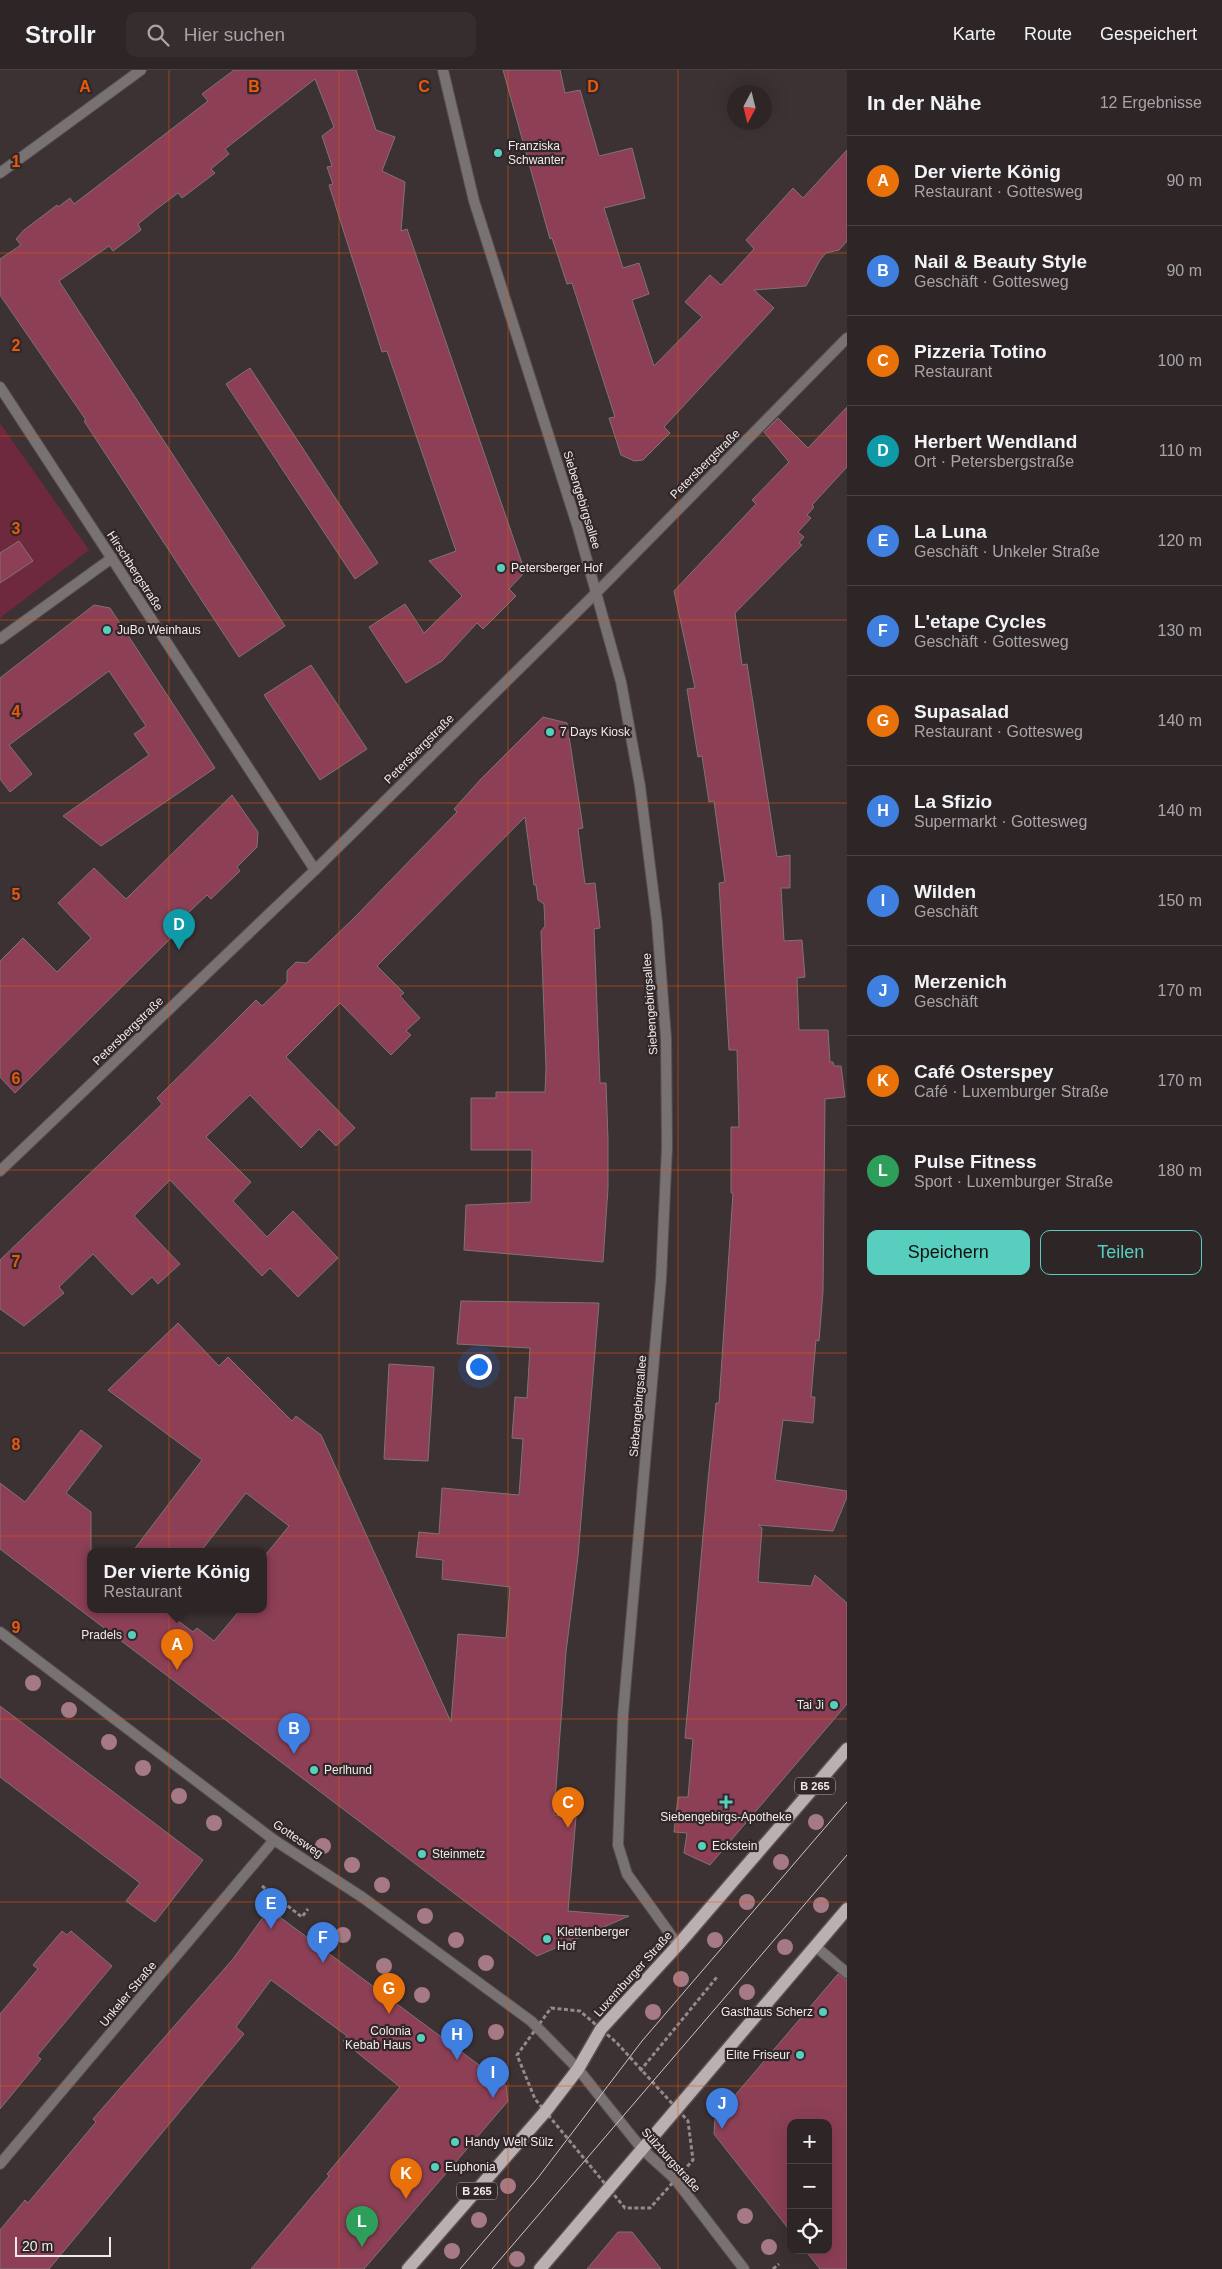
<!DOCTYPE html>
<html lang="de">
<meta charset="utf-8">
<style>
body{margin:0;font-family:Helvetica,sans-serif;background:#352d2e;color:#f1f3f6}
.controls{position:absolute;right:15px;bottom:15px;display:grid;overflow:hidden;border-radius:10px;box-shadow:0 5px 20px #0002}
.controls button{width:45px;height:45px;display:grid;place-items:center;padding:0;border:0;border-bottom:1px solid #484243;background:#2d2526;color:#f1f3f6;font:25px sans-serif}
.compass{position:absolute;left:727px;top:15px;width:45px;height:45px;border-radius:50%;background:#2d2526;box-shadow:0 5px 20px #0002;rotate:187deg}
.scale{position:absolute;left:15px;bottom:12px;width:96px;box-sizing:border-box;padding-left:5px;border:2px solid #f1eaeb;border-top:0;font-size:14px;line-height:18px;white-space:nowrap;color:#f1eaeb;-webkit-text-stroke:4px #312729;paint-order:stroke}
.you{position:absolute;left:478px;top:1296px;width:18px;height:18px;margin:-12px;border:4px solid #fff;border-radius:50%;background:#1a73e8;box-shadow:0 0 0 8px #1a73e833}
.badge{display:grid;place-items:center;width:32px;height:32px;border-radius:50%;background:#58cebf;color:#fff;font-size:16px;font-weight:700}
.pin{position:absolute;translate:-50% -41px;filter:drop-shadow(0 1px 2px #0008)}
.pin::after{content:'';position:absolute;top:26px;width:18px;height:15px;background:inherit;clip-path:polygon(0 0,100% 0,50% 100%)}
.popup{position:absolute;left:87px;top:1478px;width:180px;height:65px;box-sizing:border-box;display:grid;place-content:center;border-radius:10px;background:#2d2526;filter:drop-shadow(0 1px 4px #0005);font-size:16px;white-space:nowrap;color:#a7a5a7}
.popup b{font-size:19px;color:#f1f3f6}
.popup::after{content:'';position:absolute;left:50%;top:100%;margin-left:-10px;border:10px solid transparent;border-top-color:#2d2526}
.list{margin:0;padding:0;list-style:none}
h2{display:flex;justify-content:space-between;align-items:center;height:65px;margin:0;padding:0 20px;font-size:21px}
h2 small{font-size:16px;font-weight:400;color:#a7a5a7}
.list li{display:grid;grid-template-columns:32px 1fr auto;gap:15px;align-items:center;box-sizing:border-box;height:90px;padding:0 20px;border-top:1px solid #484243}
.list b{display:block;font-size:19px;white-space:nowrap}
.list p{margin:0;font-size:16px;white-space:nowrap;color:#a7a5a7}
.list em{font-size:16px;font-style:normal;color:#a7a5a7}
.actions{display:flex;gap:10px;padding:15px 20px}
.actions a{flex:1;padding:11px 0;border:1px solid #58cebf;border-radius:10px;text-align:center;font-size:18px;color:#58cebf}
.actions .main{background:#58cebf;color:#111}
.icon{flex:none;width:28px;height:28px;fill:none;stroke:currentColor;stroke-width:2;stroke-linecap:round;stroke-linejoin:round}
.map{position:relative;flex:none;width:847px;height:2199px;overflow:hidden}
header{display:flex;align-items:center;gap:30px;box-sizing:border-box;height:70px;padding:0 25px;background:#2d2526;border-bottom:1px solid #484243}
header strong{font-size:24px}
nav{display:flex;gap:28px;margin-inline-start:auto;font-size:18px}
.search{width:350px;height:45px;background:#352d2e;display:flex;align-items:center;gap:12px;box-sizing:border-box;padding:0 18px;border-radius:10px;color:#a7a5a7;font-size:19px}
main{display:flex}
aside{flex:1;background:#2d2526}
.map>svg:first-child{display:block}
.green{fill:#6e293e}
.building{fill:#8c3f55;stroke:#7f7376}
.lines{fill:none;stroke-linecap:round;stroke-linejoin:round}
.service-casing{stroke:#594f50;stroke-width:12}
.minor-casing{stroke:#594f50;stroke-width:12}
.tertiary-casing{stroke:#594f50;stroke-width:12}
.primary-casing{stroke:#594f50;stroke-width:15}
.path{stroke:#938a8b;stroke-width:3;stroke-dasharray:4 2.5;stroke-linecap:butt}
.service{stroke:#787273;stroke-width:10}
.minor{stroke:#787273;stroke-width:10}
.tertiary{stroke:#787273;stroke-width:10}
.primary{stroke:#baafb1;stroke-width:12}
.tram{stroke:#cdc5c6;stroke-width:1}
.tree{fill:#a67a84}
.grid{fill:none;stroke:#e8590c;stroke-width:1;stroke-opacity:0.55}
.poi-dot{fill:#58cebf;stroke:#312729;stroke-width:2}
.labels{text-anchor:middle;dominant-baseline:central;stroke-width:4.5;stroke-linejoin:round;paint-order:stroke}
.shield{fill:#312729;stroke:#b7b0b1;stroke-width:1}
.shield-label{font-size:11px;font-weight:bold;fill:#f1eaeb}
.poi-label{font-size:12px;fill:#f1eaeb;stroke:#312729;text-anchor:start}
.street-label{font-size:12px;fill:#f1eaeb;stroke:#312729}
.grid-label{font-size:16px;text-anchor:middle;font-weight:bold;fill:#e8590c;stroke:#312729;stroke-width:4.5;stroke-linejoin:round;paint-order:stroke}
</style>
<header>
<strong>Strollr</strong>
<div class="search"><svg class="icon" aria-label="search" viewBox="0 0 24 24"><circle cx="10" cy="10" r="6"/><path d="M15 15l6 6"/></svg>Hier suchen</div>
<nav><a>Karte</a><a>Route</a><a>Gespeichert</a></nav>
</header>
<main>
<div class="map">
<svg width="847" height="2199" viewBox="0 0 847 2199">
<rect width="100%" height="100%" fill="#3c3133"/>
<path class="green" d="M0,353l89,127 -89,68z"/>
<g class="building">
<path d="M234,0h122l20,60 19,7 -13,34 23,11 -4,49 6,-2 118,343 -16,17 7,7 -33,33 -6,-6 -35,38 -36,22 -37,-56 36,-23 19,29 38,-37 -33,-35 27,-10 -69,-200 -5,1 -53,-167 4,-1 -6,-17 5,-1 -10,-30 12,-9 -19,-48 -90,70 4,5 -18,15 4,4 -33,25 -4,-5 -20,15 -20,16 3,6 -28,21 -4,-5 -50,35 226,345 -46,31 -155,-236 2,-1 -86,-125v-36l21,-14 -5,-6 8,-9 33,-25 1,2 12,-9 4,6 30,-23 104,-80 -6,-7z"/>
<path d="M503,0h57l5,23 15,-3 19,66 33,-8 13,50 -41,10 19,60 16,-5 10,31 -17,6 22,66 48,-49 -17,-15 25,-27 11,10 33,-36 -8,-9 47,-52 10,10 44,-48v91l-8,9 -13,3 -6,7 -14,26 -52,4 20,18 -110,119 6,6 -27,27 -9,1 -13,-6 -12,-37 6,-1 -43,-134 -5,1 -15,-46 -2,1z"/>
<path d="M250,298l128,195 -23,16 -129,-195z"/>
<path d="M847,337v60l-35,38 2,2 -7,8 4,3 -13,14 6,5 -5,6 3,2 -67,68 7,52 5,-1 30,193 13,-2v33h-9l3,53 18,-1 3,37 -8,1 2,52h29l2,32h3l1,4h7l4,31 -20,2 -2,192 -4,50 -3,-1 -5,57h4l-2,26 -30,-3 -8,60 72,11v6l-14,34 -75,-6 4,3 -4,54 53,4 4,-11 32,28v101l-137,161 -26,-12 3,-20 -13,-1 4,-35h10l5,-58 -8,-1 23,-258 8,-77h3l14,-210h-2v-66h8l-2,-77h-8l-10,-167 6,-1 -11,-81 -5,1 -7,-46 -4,1 -11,-68 8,-1 -21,-97 82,-87 -4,-4 37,-38 -25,-30 14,-14 30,30z"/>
<path d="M19,471l14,20 -33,22v-30z"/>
<path d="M94,535l16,3 105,160 -114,78 -38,-30 86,-61 -15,-21 12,-8 -37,-55 -100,74 23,29 -22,18 -10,-13v-101z"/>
<path d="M311,595l56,84 -47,31 -56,-85z"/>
<path d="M543,647l24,6 16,105 -5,1 7,55 10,-1 5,45 -6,1 6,154h6l2,56v49l-5,74 -139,-12 2,-45 65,-3 1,-52h-61v-52h25v-6h49l1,-24 -5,-137 4,-5 -1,-22 -6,-4 -2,-15h-2l-9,-68 -148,149 27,27 -4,3 20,22 -14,13 5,4 -20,20 -51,-52 -54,54 69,71 -19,18 -17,-17 -18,19 -51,-53 -44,42 45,45 -18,19 34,36 26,-26 45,47 -40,39 -28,-29 -8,8 -92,-96 -36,36 46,48 -22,20 -6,-7 -20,18 -39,-41 -34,33 5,6 -40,33 -24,-17v-49l162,-156 -5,-6 81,-80 18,-18 6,6 25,-24v-11l9,-9 11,1 46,-44 104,-107 -3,-3 26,-29z"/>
<path d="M232,725l26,37 -1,15 -20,20 3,4 -29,28 -4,-4 -38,36 5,4 -159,158 -15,-16v-116l23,-23 34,34 34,-34 -33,-35 36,-35 32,31z"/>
<path d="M461,1231l138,2 -21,253 -12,96 -12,163 22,2 -8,94 61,5 -92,40 -537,-407v-66l25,19 56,-72 21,16 -36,47 25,19v97h71l31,23 4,-4 17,13 27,-32h22v-51l26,-32 -43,-33 -45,58h-68l69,-91 -94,-70 70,-67 41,43 9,-9 64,64 4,-5 25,19 130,287 7,-88 48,4 4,-51 -68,-8 1,-19 -27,-3 3,-25 20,2 3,-46 77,7 4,-56 -11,-1 3,-41 12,1 3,-50 -73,-4z"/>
<path d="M389,1294l45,3 -6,94 -44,-2z"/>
<path d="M0,1636l203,154 -48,62 -29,-21 14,-18 -140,-106z"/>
<path d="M269,1839l237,176 2,16 -144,168h-113l78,-93 -2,-2 73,-87 -57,-46 4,-5 -76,-56 -35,47 8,7 -195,235h-49v-39l25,-30 3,3 68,-81 -3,-3 140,-160z"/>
<path d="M62,1861l5,4 4,-4 41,35 -75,90 4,3 -41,50v-95l38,-45 -5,-4z"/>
<path d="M838,1904l9,6v289h-27l-15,-19h23v-127h-37v109l-77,-98 1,-15z"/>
<path d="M618,2162h14l29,37h-74z"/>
</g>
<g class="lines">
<defs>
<path id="service" d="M815,1876l32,27"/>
<g id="minor">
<path d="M443,0l31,131 104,327 43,154 19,104 17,136 9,116 1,109 -6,132 -38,436 -5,130 9,29 51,71"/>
<path d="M0,103l141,-103"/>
<path d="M0,317l315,483"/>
<path d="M0,569l112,-81"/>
<path d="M0,1101l315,-301 282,-278 250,-254"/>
<path d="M0,2094l274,-324"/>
</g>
<path id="tertiary" d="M0,1562l274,208 88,57 169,124 47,48 64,80 33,30 69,90"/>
<g id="primary">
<path d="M408,2199l137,-157 33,-43 23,-40 77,-84 169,-196"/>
<path d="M540,2199l307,-360"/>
</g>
</defs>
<use href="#service" class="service-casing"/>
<use href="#minor" class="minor-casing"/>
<use href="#tertiary" class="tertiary-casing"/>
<use href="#primary" class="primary-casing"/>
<g class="path">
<path d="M262,1816l40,31 6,-8"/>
<path d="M551,1938l29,3 37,32 71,78 5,39 -43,48h-25l-90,-109 -18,-44z"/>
<path d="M640,2001l77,-94"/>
<path d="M773,2199l6,-5"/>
</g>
<use href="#service" class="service"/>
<use href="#minor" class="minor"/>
<use href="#tertiary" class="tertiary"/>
<use href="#primary" class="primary"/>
<g class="tram">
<path d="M460,2199l77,-90 105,-138 205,-239"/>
<path d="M492,2199l355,-414"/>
</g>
</g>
<g class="tree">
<circle cx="33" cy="1613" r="8"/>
<circle cx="69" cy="1640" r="8"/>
<circle cx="109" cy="1672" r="8"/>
<circle cx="143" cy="1698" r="8"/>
<circle cx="179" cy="1726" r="8"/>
<circle cx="816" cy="1752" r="8"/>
<circle cx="214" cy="1753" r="8"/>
<circle cx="323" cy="1776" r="8"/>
<circle cx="781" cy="1792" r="8"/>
<circle cx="352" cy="1795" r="8"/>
<circle cx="382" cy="1815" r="8"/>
<circle cx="747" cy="1832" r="8"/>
<circle cx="821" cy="1835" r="8"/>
<circle cx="425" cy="1846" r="8"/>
<circle cx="343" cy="1865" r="8"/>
<circle cx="456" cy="1870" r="8"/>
<circle cx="715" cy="1870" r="8"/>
<circle cx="785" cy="1877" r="8"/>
<circle cx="486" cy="1893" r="8"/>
<circle cx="384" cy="1896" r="8"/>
<circle cx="681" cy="1909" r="8"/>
<circle cx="747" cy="1922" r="8"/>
<circle cx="422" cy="1925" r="8"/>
<circle cx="653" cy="1942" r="8"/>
<circle cx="496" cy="1962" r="8"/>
<circle cx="508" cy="2116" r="8"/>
<circle cx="745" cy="2146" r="8"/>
<circle cx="479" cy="2150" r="8"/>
<circle cx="769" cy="2177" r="8"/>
<circle cx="452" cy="2181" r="8"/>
<circle cx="517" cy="2189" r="8"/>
</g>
<path class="grid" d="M169,0v2199M339,0v2199M508,0v2199M678,0v2199M0,183h847M0,366h847M0,550h847M0,733h847M0,916h847M0,1100h847M0,1283h847M0,1466h847M0,1649h847M0,1832h847M0,2016h847"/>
<g class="poi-dot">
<circle cx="498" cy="83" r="5"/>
<circle cx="501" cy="498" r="5"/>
<circle cx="107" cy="560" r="5"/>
<circle cx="550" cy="662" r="5"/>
<circle cx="132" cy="1565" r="5"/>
<circle cx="834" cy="1635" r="5"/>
<circle cx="314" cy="1700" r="5"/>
<path d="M723.5 1724.5h5v5h5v5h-5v5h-5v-5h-5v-5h5z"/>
<circle cx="702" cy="1776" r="5"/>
<circle cx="422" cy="1784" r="5"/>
<circle cx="547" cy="1869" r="5"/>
<circle cx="823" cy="1942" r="5"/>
<circle cx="421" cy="1968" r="5"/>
<circle cx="800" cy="1985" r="5"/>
<circle cx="455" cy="2072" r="5"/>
<circle cx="435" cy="2097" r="5"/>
</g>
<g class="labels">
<g class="shield">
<rect x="795" y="1707.5" width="40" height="17" rx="4"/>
<rect x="457" y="2112.5" width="40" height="17" rx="4"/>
</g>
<g class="shield-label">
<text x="815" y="1716">B 265</text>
<text x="477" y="2121">B 265</text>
</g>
<g class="poi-label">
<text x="508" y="76">Franziska<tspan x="508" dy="14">Schwanter</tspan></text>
<text x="511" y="498">Petersberger Hof</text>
<text x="117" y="560">JuBo Weinhaus</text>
<text x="560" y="662">7 Days Kiosk</text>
<text x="122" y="1565" text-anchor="end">Pradels</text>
<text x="824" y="1635" text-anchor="end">Tai Ji</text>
<text x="324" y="1700">Perlhund</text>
<text x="726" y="1747" text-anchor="middle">Siebengebirgs-Apotheke</text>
<text x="712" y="1776">Eckstein</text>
<text x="432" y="1784">Steinmetz</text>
<text x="557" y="1862">Klettenberger<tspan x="557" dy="14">Hof</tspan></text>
<text x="813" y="1942" text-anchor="end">Gasthaus Scherz</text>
<text x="411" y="1961" text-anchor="end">Colonia<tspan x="411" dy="14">Kebab Haus</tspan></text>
<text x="790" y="1985" text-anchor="end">Elite Friseur</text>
<text x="465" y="2072">Handy Welt Sülz</text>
<text x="445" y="2097">Euphonia</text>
</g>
<g class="street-label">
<text transform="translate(705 394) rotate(-45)">Petersbergstraße</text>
<text transform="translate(582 430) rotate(73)">Siebengebirgsallee</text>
<text transform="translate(135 501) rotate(57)">Hirschbergstraße</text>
<text transform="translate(419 679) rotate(-45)">Petersbergstraße</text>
<text transform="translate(650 934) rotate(-94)">Siebengebirgsallee</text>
<text transform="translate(128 961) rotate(-44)">Petersbergstraße</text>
<text transform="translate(638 1336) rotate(-85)">Siebengebirgsallee</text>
<text transform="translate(298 1769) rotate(34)">Gottesweg</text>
<text transform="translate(633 1904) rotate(-48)">Luxemburger Straße</text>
<text transform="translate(128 1924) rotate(-50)">Unkeler Straße</text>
<text transform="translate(671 2090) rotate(48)">Sülzburgstraße</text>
</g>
</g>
<g class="grid-label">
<text x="85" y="22">A</text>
<text x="254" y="22">B</text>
<text x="424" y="22">C</text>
<text x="593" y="22">D</text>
<text x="16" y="97">1</text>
<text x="16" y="281">2</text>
<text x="16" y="464">3</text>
<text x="16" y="647">4</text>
<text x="16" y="830">5</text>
<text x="16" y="1014">6</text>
<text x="16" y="1197">7</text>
<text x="16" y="1380">8</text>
<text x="16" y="1563">9</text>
</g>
</svg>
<div class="controls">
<button>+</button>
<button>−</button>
<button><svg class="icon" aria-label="locate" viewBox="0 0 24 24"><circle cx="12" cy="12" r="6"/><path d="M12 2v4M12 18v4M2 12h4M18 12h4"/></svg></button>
</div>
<svg class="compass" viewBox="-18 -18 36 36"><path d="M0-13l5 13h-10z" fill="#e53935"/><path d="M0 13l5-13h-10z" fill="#a7a5a7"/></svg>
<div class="scale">20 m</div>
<div class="you"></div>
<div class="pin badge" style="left:177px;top:1600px;background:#e8710a">A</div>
<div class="popup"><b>Der vierte König</b>Restaurant</div>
<div class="pin badge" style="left:294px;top:1684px;background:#3f7fe0">B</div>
<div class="pin badge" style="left:568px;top:1758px;background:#e8710a">C</div>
<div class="pin badge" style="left:179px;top:880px;background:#0f9aa8">D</div>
<div class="pin badge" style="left:271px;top:1859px;background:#3f7fe0">E</div>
<div class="pin badge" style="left:323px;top:1893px;background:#3f7fe0">F</div>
<div class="pin badge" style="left:389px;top:1944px;background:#e8710a">G</div>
<div class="pin badge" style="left:457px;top:1990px;background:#3f7fe0">H</div>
<div class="pin badge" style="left:493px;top:2028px;background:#3f7fe0">I</div>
<div class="pin badge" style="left:722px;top:2059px;background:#3f7fe0">J</div>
<div class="pin badge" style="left:406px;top:2129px;background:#e8710a">K</div>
<div class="pin badge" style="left:362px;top:2177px;background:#2e9e5b">L</div>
</div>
<aside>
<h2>In der Nähe<small>12 Ergebnisse</small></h2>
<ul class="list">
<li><span class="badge" style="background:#e8710a">A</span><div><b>Der vierte König</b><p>Restaurant · Gottesweg</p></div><em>90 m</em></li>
<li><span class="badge" style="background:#3f7fe0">B</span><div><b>Nail &amp; Beauty Style</b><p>Geschäft · Gottesweg</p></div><em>90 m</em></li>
<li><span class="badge" style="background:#e8710a">C</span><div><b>Pizzeria Totino</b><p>Restaurant</p></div><em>100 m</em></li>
<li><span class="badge" style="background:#0f9aa8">D</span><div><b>Herbert Wendland</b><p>Ort · Petersbergstraße</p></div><em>110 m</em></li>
<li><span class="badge" style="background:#3f7fe0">E</span><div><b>La Luna</b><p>Geschäft · Unkeler Straße</p></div><em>120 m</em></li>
<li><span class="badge" style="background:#3f7fe0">F</span><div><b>L'etape Cycles</b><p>Geschäft · Gottesweg</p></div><em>130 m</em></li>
<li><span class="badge" style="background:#e8710a">G</span><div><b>Supasalad</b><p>Restaurant · Gottesweg</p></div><em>140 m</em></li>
<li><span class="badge" style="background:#3f7fe0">H</span><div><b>La Sfizio</b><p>Supermarkt · Gottesweg</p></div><em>140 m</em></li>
<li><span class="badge" style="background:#3f7fe0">I</span><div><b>Wilden</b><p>Geschäft</p></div><em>150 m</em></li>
<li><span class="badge" style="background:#3f7fe0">J</span><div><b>Merzenich</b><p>Geschäft</p></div><em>170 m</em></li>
<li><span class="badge" style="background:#e8710a">K</span><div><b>Café Osterspey</b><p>Café · Luxemburger Straße</p></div><em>170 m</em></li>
<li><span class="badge" style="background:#2e9e5b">L</span><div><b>Pulse Fitness</b><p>Sport · Luxemburger Straße</p></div><em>180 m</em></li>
</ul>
<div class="actions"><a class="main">Speichern</a><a>Teilen</a></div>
</aside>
</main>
